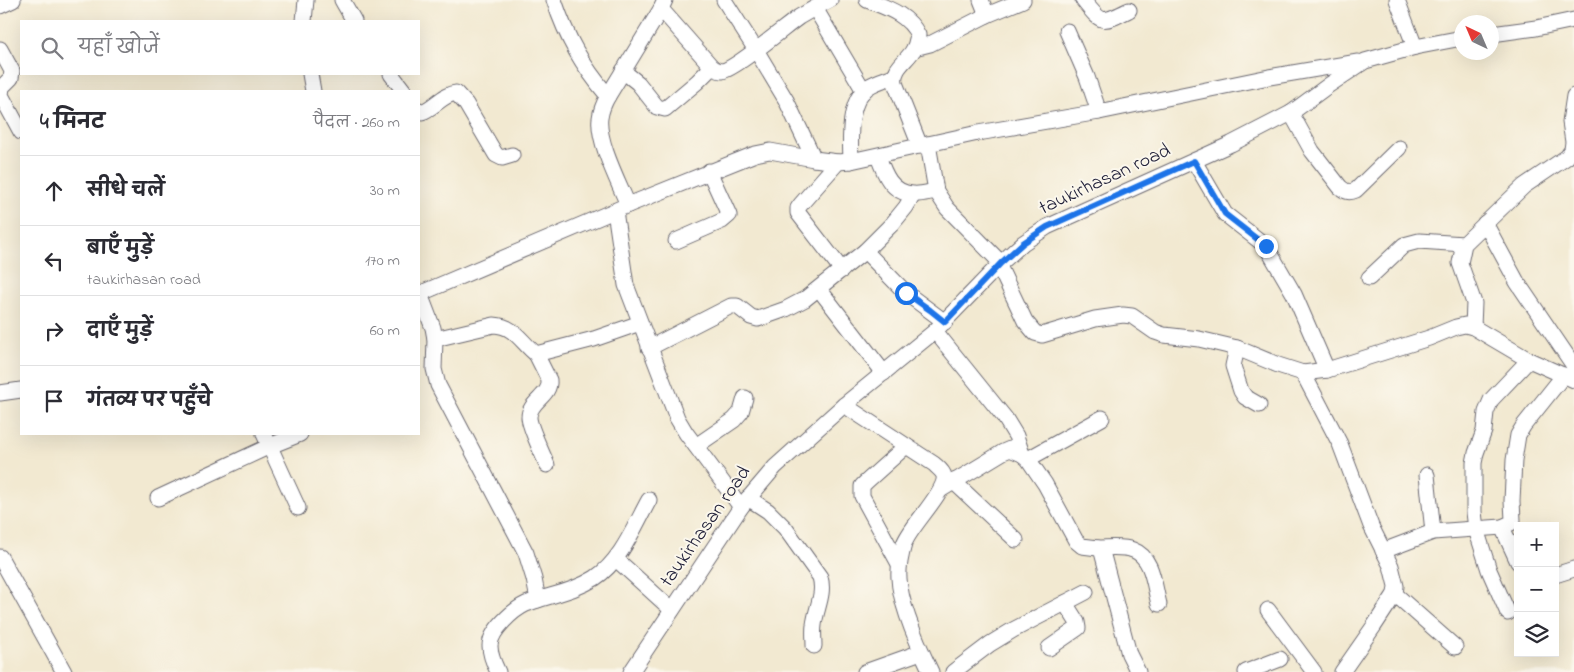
<!DOCTYPE html>
<html lang="hi">
<meta charset="utf-8">
<style>
body{margin:0;font-family:"Indie Flower","Playpen Sans Deva",sans-serif;background:#f7f7f7;color:#2b2b33}
.controls{position:absolute;right:15px;bottom:15px;display:grid;overflow:hidden;border-radius:0px;box-shadow:0 5px 20px #0002}
.controls button{width:45px;height:45px;display:grid;place-items:center;padding:0;border:0;border-bottom:1px solid #e1e1e2;background:#fff;color:#2b2b33;font:25px sans-serif}
.compass{position:absolute;left:1454px;top:15px;width:45px;height:45px;border-radius:50%;background:#fff;box-shadow:0 5px 20px #0002;rotate:316deg}
.stop{position:absolute;width:15px;height:15px;margin:-11px;border:4px solid #1a73e8;border-radius:50%;background:#fff}
.stop.end{background:#1a73e8;border-color:#fff;box-shadow:0 1px 5px #0008}
.list{margin:0;padding:0;list-style:none}
h2{display:flex;justify-content:space-between;align-items:center;height:65px;margin:0;padding:0 20px;font-size:21px}
h2 small{font-size:16px;font-weight:400;color:#7c7c81}
.list li{display:grid;grid-template-columns:32px 1fr auto;gap:15px;align-items:center;box-sizing:border-box;height:70px;padding:0 20px;border-top:1px solid #e1e1e2}
.list b{display:block;font-size:19px;white-space:nowrap}
.list p{margin:0;font-size:16px;white-space:nowrap;color:#7c7c81}
.list em{font-size:16px;font-style:normal;color:#7c7c81}
.icon{flex:none;width:28px;height:28px;fill:none;stroke:currentColor;stroke-width:2;stroke-linecap:round;stroke-linejoin:round}
.map{position:relative;flex:none;width:1574px;height:672px;overflow:hidden}
.search{position:absolute;background:#fff;box-shadow:0 5px 20px #0002;left:20px;top:20px;width:400px;height:55px;display:flex;align-items:center;gap:12px;box-sizing:border-box;padding:0 18px;border-radius:0px;color:#7c7c81;font-size:19px}
.panel{position:absolute;background:#fff;box-shadow:0 5px 20px #0002;left:20px;top:90px;width:400px;height:345px;border-radius:0px}
.map>svg:first-child{display:block}
.lines{fill:none;stroke-linecap:round;stroke-linejoin:round}
.minor-casing{stroke:#6b6870;stroke-width:17}
.minor{stroke:#fff;stroke-width:15}
.route{stroke:#1a73e8;stroke-width:6}
.labels{text-anchor:middle;dominant-baseline:central;stroke-width:4;stroke-linejoin:round;paint-order:stroke}
.street-label{font-size:20px;fill:#22223b;stroke:#fbf7ec}
</style>
<div class="map">
<svg width="1574" height="672" viewBox="0 0 1574 672">
<rect width="100%" height="100%" fill="#fbf7ec"/>
<filter id="ink" filterUnits="userSpaceOnUse"><feTurbulence type="fractalNoise" baseFrequency=".02" numOctaves="2"/><feDisplacementMap in="SourceGraphic" scale="10" xChannelSelector="R" yChannelSelector="G"/><feConvolveMatrix kernelMatrix="1 2 1 2 8 2 1 2 1" color-interpolation-filters="sRGB"/></filter>
<filter id="wash" filterUnits="userSpaceOnUse"><feTurbulence type="fractalNoise" baseFrequency=".0096" numOctaves="4" result="noise"/><feDisplacementMap in="SourceGraphic" scale="20" xChannelSelector="R" yChannelSelector="G"/><feGaussianBlur stdDeviation="1.12" result="paint"/><feColorMatrix in="noise" values="0 0 0 0 0 0 0 0 0 0 0 0 0 0 0 0 0 1.4 0 .05"/><feComposite in="paint" operator="in"/></filter>
<g filter="url(#wash)">
<rect width="100%" height="100%" fill="#f2e9d1"/>
</g>
<g filter="url(#ink)">
<g class="lines">
<defs>
<g id="minor">
<path d="M342,0l12,21"/>
<path d="M554,0c13,39 28,65 54,96"/>
<path d="M724,0l32,50 30,50 28,59"/>
<path d="M867,0c20,8 41,14 51,35 -1,4 -2,8 -3,12 -6,13 -23,20 -20,36l25,63"/>
<path d="M981,0l6,15"/>
<path d="M1083,0c19,24 18,24 46,10"/>
<path d="M1397,0l18,47"/>
<path d="M0,6l13,-6"/>
<path d="M815,8l49,83"/>
<path d="M661,9l51,58c3,2 6,4 10,4 13,-2 63,-44 77,-54 10,-6 21,-12 31,-17"/>
<path d="M304,21l2,-21"/>
<path d="M1067,31l20,46 12,35"/>
<path d="M1492,34l44,-6 38,-8"/>
<path d="M914,48l16,-4 57,-29 36,-15"/>
<path d="M0,49l12,22 -1,7 -9,9 -1,8 20,37"/>
<path d="M623,71l15,12 19,24 8,2 32,-27 15,-15"/>
<path d="M310,74l3,17"/>
<path d="M391,74l13,17"/>
<path d="M419,110l3,2c12,-4 21,-18 34,-19l10,11 30,51 6,3 10,-3"/>
<path d="M1291,113l21,38 28,36c6,5 9,6 16,3l43,-42"/>
<path d="M928,144l8,47 11,17 54,55"/>
<path d="M878,156c6,17 13,37 35,38 7,1 16,-2 23,-3"/>
<path d="M851,161c-1,-22 -3,-60 17,-74 7,-5 18,-8 26,-11"/>
<path d="M1194,161l31,53 41,32 28,48 33,76"/>
<path d="M838,162l-37,42 -3,4v5l44,57"/>
<path d="M628,205c-9,-22 -31,-64 -28,-87 1,-8 4,-15 8,-22l53,-87 4,-9"/>
<path d="M615,211l11,74 51,133 9,15 55,74"/>
<path d="M1485,223l32,59 57,84"/>
<path d="M676,241l46,-20 7,-6 -20,-44"/>
<path d="M865,251l41,42 39,29"/>
<path d="M999,266l26,55 10,12 7,2 53,-16 28,-4 9,1 23,16 9,3 35,4 38,9 41,17 25,8 24,-3 102,-32 27,-11 9,-2 8,2 56,33 45,20"/>
<path d="M1369,278l35,-33 15,-4 45,3"/>
<path d="M819,289l65,84"/>
<path d="M419,294l209,-89 127,-51 15,-3 44,8 24,3 13,-1 127,-28 121,-21 170,-35 89,-15"/>
<path d="M420,294l13,34 2,11 -1,30 4,16 88,168 8,26 4,21"/>
<path d="M1473,327l1,-24 -14,-40 4,-19 60,-58 43,-29 5,-7 1,-8 -3,-20 4,-26"/>
<path d="M935,331l70,87 11,18 6,18"/>
<path d="M435,339l59,-14c21,1 27,17 42,29l58,-15 46,-16"/>
<path d="M649,348l82,-42h6l14,11 7,2 28,-10 19,-10 60,-48 28,-28 13,-16 7,-12"/>
<path d="M1237,348l-4,18 8,25 4,6 14,8"/>
<path d="M536,354l13,26c2,16 -20,21 -20,37 0,10 14,37 18,48"/>
<path d="M1303,373l37,71 31,82 20,40 5,20 -1,8 -21,32 -32,46"/>
<path d="M0,393l21,-3"/>
<path d="M844,405l90,59c3,3 9,7 10,12 3,15 -34,50 -40,68 -3,11 -6,23 -5,34 1,27 20,69 32,94"/>
<path d="M264,434l34,74"/>
<path d="M696,446l38,-26 7,-8 4,-14"/>
<path d="M1028,459l74,-41"/>
<path d="M1427,475l6,57"/>
<path d="M953,481l63,59"/>
<path d="M942,489l61,-37 7,-3 12,5 6,5 17,25 31,57 6,5 16,2 4,4 27,102 9,18"/>
<path d="M158,498l112,-52 30,-12"/>
<path d="M748,498l20,13 17,17 35,49c5,17 -4,31 -6,48 -1,7 0,14 0,21"/>
<path d="M1502,527l16,35"/>
<path d="M1098,548c11,0 25,-2 35,2 20,7 21,36 26,54"/>
<path d="M1383,551l50,-19 69,-5 9,-4 2,-3 -1,-19 2,-41 4,-25 6,-10 40,-50"/>
<path d="M0,557l64,115"/>
<path d="M616,559l56,51"/>
<path d="M899,564l-37,-68v-10l4,-4 40,-36"/>
<path d="M1555,575l19,-6"/>
<path d="M1395,594l60,53"/>
<path d="M1268,610l46,62"/>
<path d="M1508,613l-19,-43 -13,-41 -2,-17v-49l2,-10 8,-22 2,-19 5,-12 38,-40"/>
<path d="M1049,648l29,-20 -1,-6 -12,-19"/>
<path d="M498,672c-4,-8 -8,-17 -8,-26 0,-15 23,-36 36,-42 23,-9 47,-12 69,-26 26,-17 39,-51 54,-78"/>
<path d="M631,672l110,-165 34,-40 69,-62 91,-74 66,-68 22,-20 24,-16 184,-83 60,-31 38,-28 36,-24 50,-14 47,-9"/>
<path d="M865,672l56,-20"/>
<path d="M953,672l37,-28 23,-14 73,-38"/>
<path d="M1246,672l34,-13"/>
</g>
</defs>
<use href="#minor" class="minor-casing"/>
<use href="#minor" class="minor"/>
</g>
</g>
<g class="lines" filter="url(#ink)">
<path class="route" d="M906,293l24,17 15,12 56,-59 22,-20 24,-16 147,-66 31,53 41,32"/>
</g>
<g class="labels">
<g class="street-label">
<text transform="translate(1105 180) rotate(-25)">taukirhasan road</text>
<text transform="translate(706 527) rotate(-55)">taukirhasan road</text>
</g>
</g>
</svg>
<div class="controls">
<button>+</button>
<button>−</button>
<button><svg class="icon" aria-label="layers" viewBox="0 0 24 24"><path d="M12 4l9 5-9 5-9-5zM3 14l9 5 9-5"/></svg></button>
</div>
<svg class="compass" viewBox="-18 -18 36 36"><path d="M0-13l5 13h-10z" fill="#e53935"/><path d="M0 13l5-13h-10z" fill="#7c7c81"/></svg>
<div class="stop" style="left:906px;top:293px"></div>
<div class="stop end" style="left:1266px;top:246px"></div>
<div class="search"><svg class="icon" aria-label="search" viewBox="0 0 24 24"><circle cx="10" cy="10" r="6"/><path d="M15 15l6 6"/></svg>यहाँ खोजें</div>
<section class="panel">
<h2>4 मिनट<small>पैदल · 260 m</small></h2>
<ul class="list">
<li><svg class="icon" aria-label="ahead" viewBox="0 0 24 24"><path d="M12 20V5M6 11l6-6 6 6"/></svg><div><b>सीधे चलें</b></div><em>30 m</em></li>
<li><svg class="icon" aria-label="left" viewBox="0 0 24 24"><path d="M17 20v-9H6M10 6l-5 5 5 5"/></svg><div><b>बाएँ मुड़ें</b><p>taukirhasan road</p></div><em>170 m</em></li>
<li><svg class="icon" aria-label="right" viewBox="0 0 24 24"><path d="M7 20v-9h11M14 6l5 5-5 5"/></svg><div><b>दाएँ मुड़ें</b></div><em>60 m</em></li>
<li><svg class="icon" aria-label="arrive" viewBox="0 0 24 24"><path d="M6 21V4h12l-3 4 3 4H6"/></svg><div><b>गंतव्य पर पहुँचे</b></div></li>
</ul>
</section>
</div>
